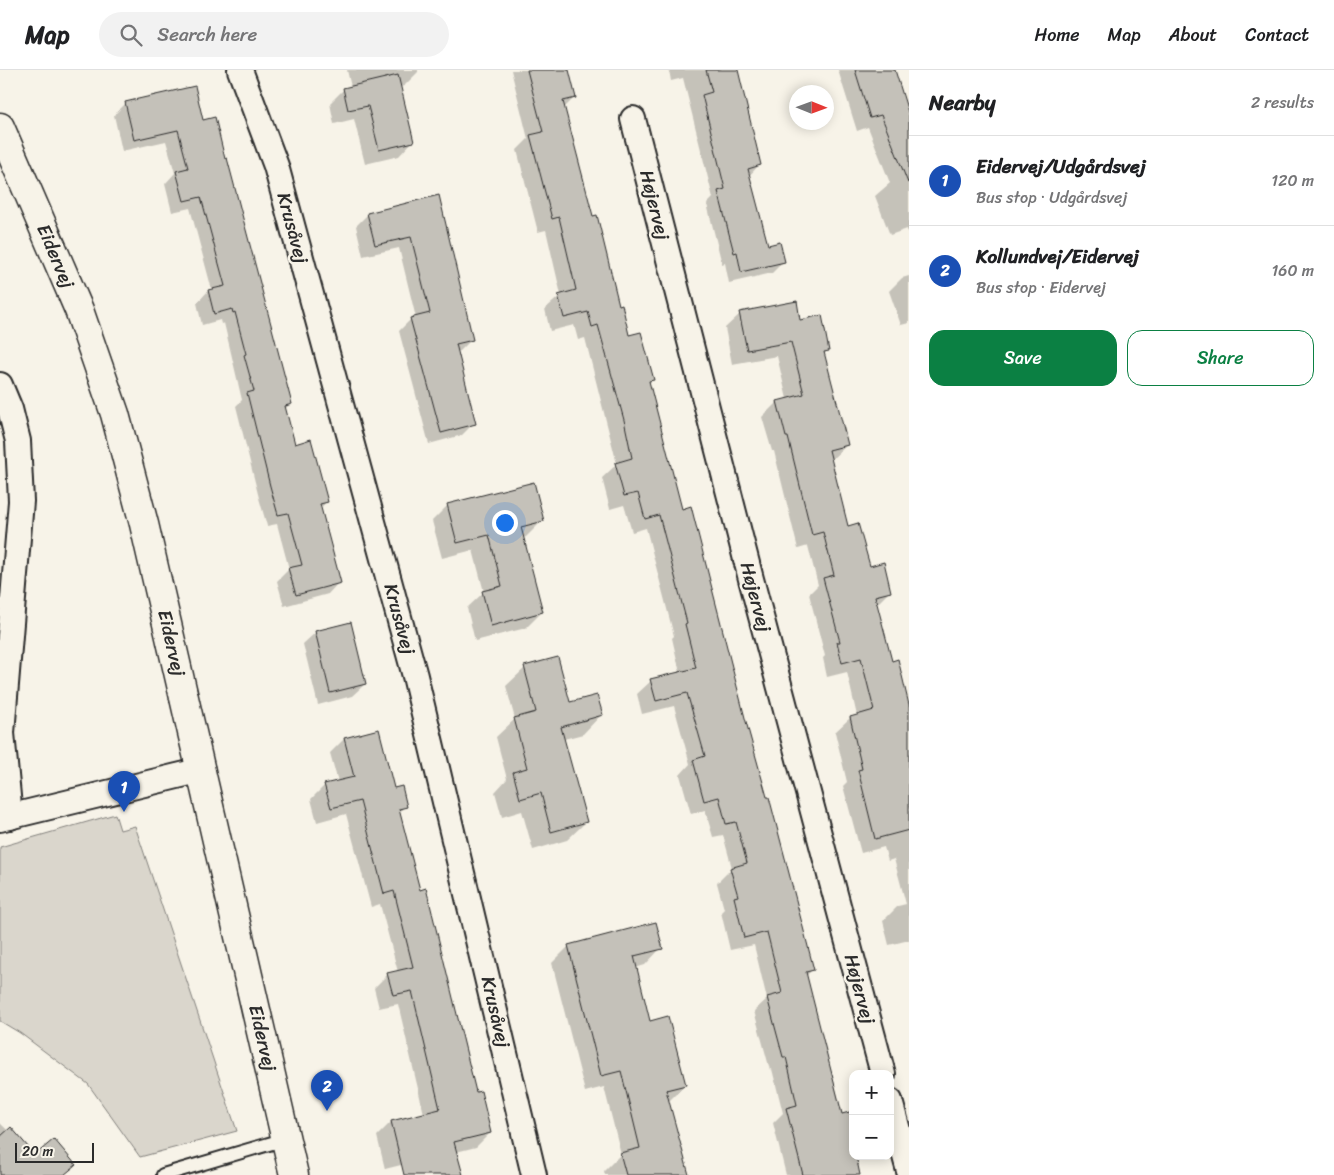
<!DOCTYPE html>
<meta charset="utf-8">
<style>
body{margin:0;font-family:Sriracha,sans-serif;background:#f2f2f2;color:#202124}
.controls{position:absolute;right:15px;bottom:15px;display:grid;overflow:hidden;border-radius:10px;box-shadow:0 2px 12px #0003}
.controls button{width:45px;height:45px;display:grid;place-items:center;padding:0;border:0;border-bottom:1px solid #e0e0e0;background:#fff;color:#202124;font:25px sans-serif}
.compass{position:absolute;left:789px;top:15px;width:45px;height:45px;border-radius:50%;background:#fff;box-shadow:0 2px 12px #0003;rotate:91deg}
.scale{position:absolute;left:15px;bottom:12px;width:79px;box-sizing:border-box;padding-left:5px;border:2px solid #2b2b2b;border-top:0;font-size:14px;line-height:18px;white-space:nowrap;color:#2b2b2b;-webkit-text-stroke:4px #f7f3e8;paint-order:stroke}
.you{position:absolute;left:504px;top:452px;width:18px;height:18px;margin:-12px;border:4px solid #fff;border-radius:50%;background:#1a73e8;box-shadow:0 0 0 8px #1a73e833}
.badge{display:grid;place-items:center;width:32px;height:32px;border-radius:50%;background:#0b8043;color:#fff;font-size:16px;font-weight:700}
.pin{position:absolute;translate:-50% -41px;filter:drop-shadow(0 1px 2px #0008)}
.pin::after{content:'';position:absolute;top:26px;width:18px;height:15px;background:inherit;clip-path:polygon(0 0,100% 0,50% 100%)}
.list{margin:0;padding:0;list-style:none}
h2{display:flex;justify-content:space-between;align-items:center;height:65px;margin:0;padding:0 20px;font-size:21px}
h2 small{font-size:16px;font-weight:400;color:#757577}
.list li{display:grid;grid-template-columns:32px 1fr auto;gap:15px;align-items:center;box-sizing:border-box;height:90px;padding:0 20px;border-top:1px solid #e0e0e0}
.list b{display:block;font-size:19px;white-space:nowrap}
.list p{margin:0;font-size:16px;white-space:nowrap;color:#757577}
.list em{font-size:16px;font-style:normal;color:#757577}
.actions{display:flex;gap:10px;padding:15px 20px}
.actions a{flex:1;padding:11px 0;border:1px solid #0b8043;border-radius:15px;text-align:center;font-size:18px;color:#0b8043}
.actions .main{background:#0b8043;color:#fff}
.icon{flex:none;width:28px;height:28px;fill:none;stroke:currentColor;stroke-width:2;stroke-linecap:round;stroke-linejoin:round}
.map{position:relative;flex:none;width:909px;height:1105px;overflow:hidden}
header{display:flex;align-items:center;gap:30px;box-sizing:border-box;height:70px;padding:0 25px;background:#fff;border-bottom:1px solid #e0e0e0}
header strong{font-size:24px}
nav{display:flex;gap:28px;margin-inline-start:auto;font-size:18px}
.search{width:350px;height:45px;background:#f2f2f2;display:flex;align-items:center;gap:12px;box-sizing:border-box;padding:0 18px;border-radius:28px;color:#757577;font-size:19px}
main{display:flex}
aside{flex:1;background:#fff}
.map>svg:first-child{display:block}
.green{fill:#dad6cc;stroke:#82807c}
.shadow{fill:#0003}
.building{fill:#c4c1b9;stroke:#2b2b2b}
.lines{fill:none;stroke-linecap:round;stroke-linejoin:round}
.lane-casing{stroke:#2b2b2b;stroke-width:16}
.street-casing{stroke:#2b2b2b;stroke-width:28}
.secondary-casing{stroke:#2b2b2b;stroke-width:31}
.lane{stroke:#f7f3e8;stroke-width:12}
.street{stroke:#f7f3e8;stroke-width:24}
.secondary{stroke:#f7f3e8;stroke-width:28}
.labels{text-anchor:middle;dominant-baseline:central;stroke-width:5;stroke-linejoin:round;paint-order:stroke}
.street-label{font-size:19px;fill:#2b2b2b;stroke:#f7f3e8}
</style>
<header>
<strong>Map</strong>
<div class="search"><svg class="icon" aria-label="search" viewBox="0 0 24 24"><circle cx="10" cy="10" r="6"/><path d="M15 15l6 6"/></svg>Search here</div>
<nav><a>Home</a><a>Map</a><a>About</a><a>Contact</a></nav>
</header>
<main>
<div class="map">
<svg width="909" height="1105" viewBox="0 0 909 1105">
<rect width="100%" height="100%" fill="#f7f3e8"/>
<filter id="ink" filterUnits="userSpaceOnUse"><feTurbulence type="fractalNoise" baseFrequency=".02" numOctaves="2"/><feDisplacementMap in="SourceGraphic" scale="10" xChannelSelector="R" yChannelSelector="G"/><feConvolveMatrix kernelMatrix="1 2 1 2 8 2 1 2 1" color-interpolation-filters="sRGB"/></filter>
<g filter="url(#ink)">
<path class="green" d="M115,744l5,16 15,-4 102,305 -97,26 -52,-73 -68,-51 -20,-12v-174z"/>
<g class="shadow">
<path d="M347,0h71v2l-14,14 -4,1 13,54 -14,15 -34,8 -11,-45 -20,5 -4,-21 14,-14 7,-2z"/>
<path d="M511,0h56l7,28 -11,11 55,197 10,30 24,43 -4,5 33,126 63,209 68,251 -6,6 53,199h-73l-13,-52 10,-10 -11,-44 -2,1 -16,-59 13,-12 -13,-54 -24,5 -9,-38 3,-3 -7,-26 15,-15 -9,-33 -10,2 -8,-27 -14,4 -11,-39 10,-11 -16,-58 -32,8 -5,-20 14,-13 29,-8 -8,-35 2,-2 -28,-108 -14,4 -8,-27 -14,4 -8,-31 15,-14 -32,-126 -7,2 -4,-15 -24,6 -5,-22 16,-14 -15,-65 -8,2 -21,-82 11,-11z"/>
<path d="M669,0h67l23,95 -10,11 18,70 17,15 -12,12 -43,10 -4,-20 -3,1 -15,-60 6,-6 -30,-120 -12,3z"/>
<path d="M838,0h55l16,49v117l-2,-7 -17,6 -15,-39 15,-13 -22,-56 -11,4z"/>
<path d="M126,33l76,18 22,39 67,243 -6,6 9,36 33,56 -7,8 19,73 -11,12 -44,12 -7,-25 12,-12 -12,-45 -10,2 -8,-28 -23,-92 6,-6 -18,-77 -3,1 -1,-4 -18,5 -5,-22 11,-12 4,-1 -22,-82 -18,4 -7,-28 10,-11 -9,-32 -44,10 -8,-36z"/>
<path d="M438,127l34,142 -12,12 -4,1 18,71 -12,12 -33,9 -30,-113 12,-12 5,-1 -17,-70 -36,8 -7,-30 12,-12z"/>
<path d="M909,206v47l-8,2 -12,-34 13,-13z"/>
<path d="M740,244l59,7 29,29 -5,5 24,90 -16,15 16,67 22,41 21,23 -14,14 15,57 18,48v230l-20,5 -6,-24 15,-15 8,-2 -12,-45 -6,2 -4,-14 -23,6 -18,-67 4,-4 -12,-50 15,-14 7,-2 -10,-44 -20,5 -4,-19 2,-2 -16,-62 9,-9 -10,-39 -10,3 -24,-98h-2l-10,-34 15,-15 10,-3 -10,-43 -45,8 -7,-36z"/>
<path d="M448,435l94,16 -16,16 -3,1 19,74 -16,16 -51,13 -8,-33 17,-16 -11,-42 -31,8 -10,-37z"/>
<path d="M316,562l49,52 -13,12 -34,9 -15,-61z"/>
<path d="M525,598l44,36 32,11 -18,19 -19,5 22,83 -19,18 -34,10 -11,-39 -20,6 -7,-25 12,-13 -11,-42 19,-18 -9,-33z"/>
<path d="M378,661l15,59 12,16 -6,7 76,281 15,39 -14,14 -20,5 6,23h-50l-3,-12 -24,6 -8,-33 14,-14 33,-8 -26,-110 -19,4 -5,-20 14,-14 10,-2 -18,-68 -9,3 -25,-93 -29,8 -6,-23 14,-14 13,-3 -8,-29 14,-14z"/>
<path d="M569,876l92,2 -16,17 -10,3 14,54 36,63 -17,17 20,73h-83l-1,-4 17,-17 -17,-67 -19,5 -33,-129z"/>
<path d="M0,1053l35,34 29,18h-64z"/>
</g>
<g class="building">
<path d="M527,0h42l7,28 -13,3 30,115 4,-1 22,90 3,-1 7,31 12,-3 13,48 -5,1 33,128 9,-3 54,212 22,79h2l27,103 18,70 -8,2 36,142 11,-3v45h3l4,19h-57l-17,-67 11,-3 -11,-48h-3l-16,-60 15,-4 -15,-61 -23,6 -10,-41 4,-1 -8,-28 17,-5 -11,-41 -10,2 -7,-27 -15,4 -11,-41 12,-4 -18,-63 -31,8 -6,-22 46,-11 -11,-44 2,-1 -28,-108 -14,4 -7,-26 -14,3 -9,-33 17,-5 -8,-38 -26,-95 -6,2 -4,-15 -24,6 -6,-23 18,-5 -17,-73 -7,2 -22,-84 13,-3z"/>
<path d="M706,0h32l23,95 -13,4 20,76 12,-3 5,20 -44,10 -4,-20 -3,1 -16,-62 7,-2 -23,-94 10,-3z"/>
<path d="M855,0h40l14,45v67l-1,1 -27,-68 -11,3z"/>
<path d="M398,5l16,67 -35,8 -11,-44 -20,4 -5,-22z"/>
<path d="M195,16l8,34 12,-3 10,42 2,-1 65,246 -7,2 10,38 16,-5 17,63 -8,2 21,79 -45,12 -8,-27 14,-3 -14,-52 -10,2 -8,-29 -23,-93 7,-2 -10,-36 2,-1 -11,-42 -2,1 -1,-4 -18,5 -6,-24 17,-4 -24,-89 -17,4 -8,-30 12,-3 -10,-38 -44,10 -9,-38z"/>
<path d="M439,125l34,145 -17,4 20,80 -35,9 -31,-115 20,-5 -19,-76 -36,8 -8,-32z"/>
<path d="M797,231l3,19 22,-5 7,36 -5,1 24,93 -19,5 19,76 10,-3 12,43 14,-4 7,30 -16,4 17,65 6,-2 11,46v125l-34,9 -17,-69 4,-1 -12,-52 24,-7 -13,-52 -19,5 -5,-21h3l-17,-64 11,-3 -11,-43 -11,3 -24,-98h-2l-9,-36 27,-7 -13,-52 -44,8 -8,-38z"/>
<path d="M534,412l10,39 -23,6 22,85 -52,14 -9,-35 20,-5 -13,-51 -32,8 -10,-39z"/>
<path d="M351,552l15,62 -36,9 -15,-62z"/>
<path d="M558,587l12,45 27,-7 6,20 -42,12 26,95 -36,10 -10,-39 -21,6 -7,-27 14,-4 -13,-50 22,-6 -12,-46z"/>
<path d="M379,659l15,59 8,-2 5,21 -8,2 21,81 6,-2 50,204 5,-1 10,42 -37,9 9,33h-59l-13,-54 49,-12 -28,-118 -19,4 -6,-22 26,-6 -19,-76 -10,3 -24,-93 -29,7 -7,-24 30,-7 -10,-39z"/>
<path d="M656,852l7,27 -29,7 16,65 18,-5 18,69 -20,5 23,85h-63l-6,-22 20,-5 -8,-33 -11,-44 -20,5 -33,-131z"/>
<path d="M11,1057l24,28 19,-16 22,26 -12,10h-64v-38z"/>
</g>
<g class="lines">
<defs>
<path id="lane" d="M163,1105l123,-36"/>
<g id="street">
<path d="M240,0l36,96 139,510 119,499"/>
<path d="M633,49l118,460 132,495"/>
<path d="M0,315l10,24 8,32 3,60 -19,232 8,84"/>
<path d="M0,749l202,-49"/>
<path d="M890,1031l19,70"/>
</g>
<path id="secondary" d="M0,57l79,183 36,104 29,110 150,651"/>
</defs>
<use href="#lane" class="lane-casing"/>
<use href="#street" class="street-casing"/>
<use href="#secondary" class="secondary-casing"/>
<use href="#lane" class="lane"/>
<use href="#street" class="street"/>
<use href="#secondary" class="secondary"/>
</g>
</g>
<g class="labels">
<g class="street-label">
<text transform="translate(655 135) rotate(76)">Højervej</text>
<text transform="translate(293 158) rotate(75)">Krusåvej</text>
<text transform="translate(56 186) rotate(67)">Eidervej</text>
<text transform="translate(756 527) rotate(75)">Højervej</text>
<text transform="translate(400 549) rotate(75)">Krusåvej</text>
<text transform="translate(172 573) rotate(77)">Eidervej</text>
<text transform="translate(860 919) rotate(75)">Højervej</text>
<text transform="translate(496 942) rotate(77)">Krusåvej</text>
<text transform="translate(263 968) rotate(77)">Eidervej</text>
</g>
</g>
</svg>
<div class="controls">
<button>+</button>
<button>−</button>
</div>
<svg class="compass" viewBox="-18 -18 36 36"><path d="M0-13l5 13h-10z" fill="#e53935"/><path d="M0 13l5-13h-10z" fill="#757577"/></svg>
<div class="scale">20 m</div>
<div class="you"></div>
<div class="pin badge" style="left:124px;top:742px;background:#1a4fb4">1</div>
<div class="pin badge" style="left:327px;top:1041px;background:#1a4fb4">2</div>
</div>
<aside>
<h2>Nearby<small>2 results</small></h2>
<ul class="list">
<li><span class="badge" style="background:#1a4fb4">1</span><div><b>Eidervej/Udgårdsvej</b><p>Bus stop · Udgårdsvej</p></div><em>120 m</em></li>
<li><span class="badge" style="background:#1a4fb4">2</span><div><b>Kollundvej/Eidervej</b><p>Bus stop · Eidervej</p></div><em>160 m</em></li>
</ul>
<div class="actions"><a class="main">Save</a><a>Share</a></div>
</aside>
</main>
